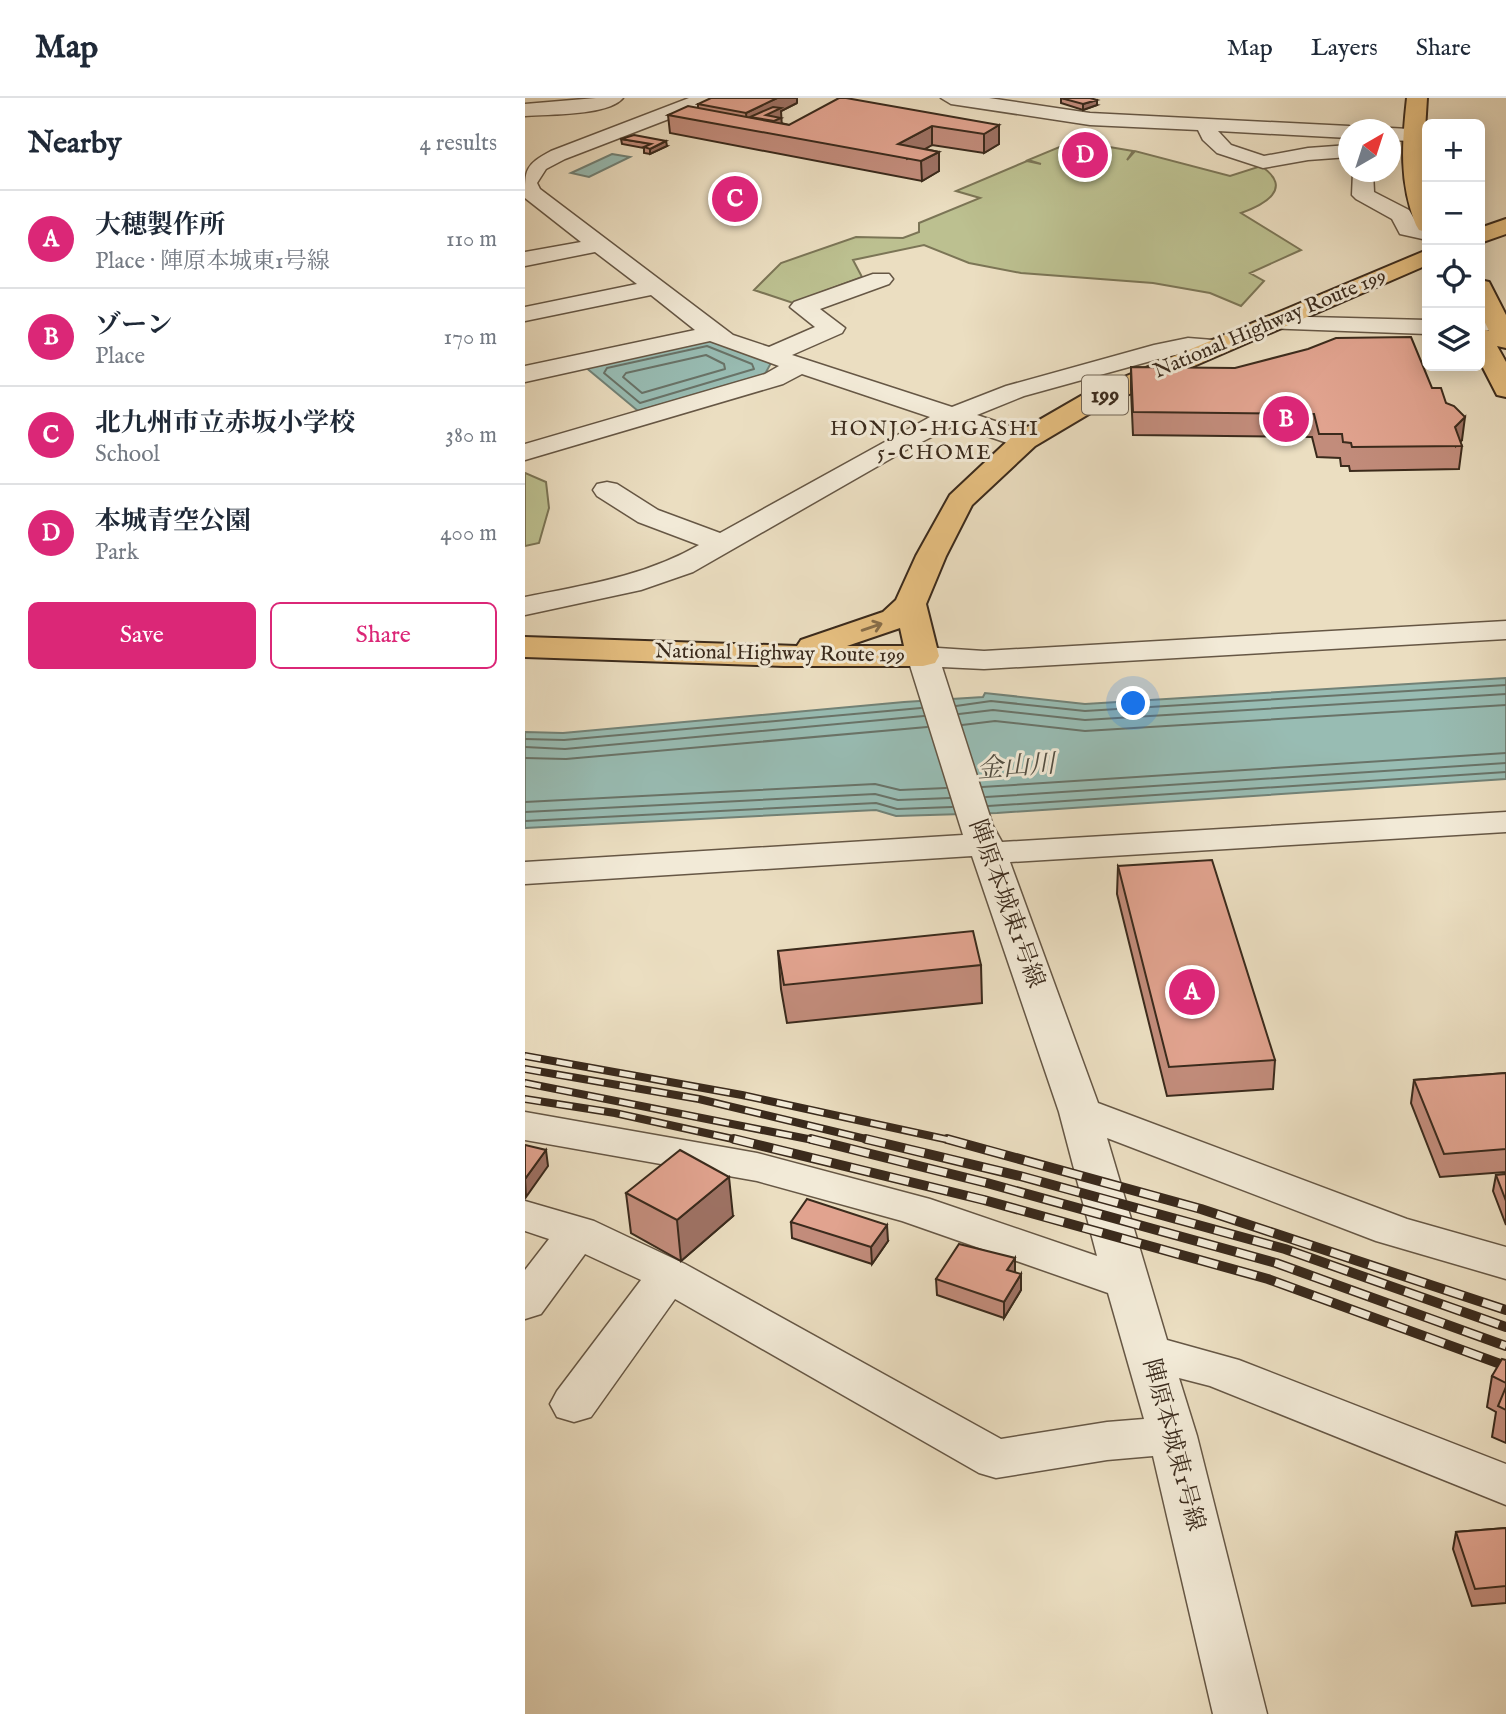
<!DOCTYPE html>
<meta charset="utf-8">
<style>
body{margin:0;font-family:"IM FELL English","Noto Serif JP",serif;background:#f2f2f3;color:#1f2937}
.controls{position:absolute;right:21px;top:21px;display:grid;overflow:hidden;border-radius:10px;box-shadow:0 4px 18px #0003}
.controls button{width:63px;height:63px;display:grid;place-items:center;padding:0;border:0;border-bottom:2px solid #e0e1e3;background:#fff;color:#1f2937;font:35px sans-serif}
.compass{position:absolute;left:813px;top:21px;width:63px;height:63px;border-radius:50%;background:#fff;box-shadow:0 4px 18px #0003;rotate:39deg}
.you{position:absolute;left:609px;top:606px;width:24px;height:24px;margin:-18px;border:5px solid #fff;border-radius:50%;background:#1a73e8;box-shadow:0 0 0 10px #1a73e833}
.badge{display:grid;place-items:center;width:46px;height:46px;border-radius:50%;background:#db2777;color:#fff;font-size:23px;font-weight:700}
.pin{position:absolute;translate:-50% -50%;border:4px solid #fff;box-shadow:0 2px 7px #0006}
.list{margin:0;padding:0;list-style:none}
h2{display:flex;justify-content:space-between;align-items:center;height:91px;margin:0;padding:0 28px;font-size:30px}
h2 small{font-size:23px;font-weight:400;color:#747a83}
.list li{display:grid;grid-template-columns:46px 1fr auto;gap:21px;align-items:center;box-sizing:border-box;height:98px;padding:0 28px;border-top:2px solid #e0e1e3}
.list b{display:block;font-size:26px;white-space:nowrap}
.list p{margin:0;font-size:23px;white-space:nowrap;color:#747a83}
.list em{font-size:23px;font-style:normal;color:#747a83}
.actions{display:flex;gap:14px;padding:21px 28px}
.actions a{flex:1;padding:16px 0;border:2px solid #db2777;border-radius:10px;text-align:center;font-size:24px;color:#db2777}
.actions .main{background:#db2777;color:#fff}
.icon{flex:none;width:38px;height:38px;fill:none;stroke:currentColor;stroke-width:2;stroke-linecap:round;stroke-linejoin:round}
.map{position:relative;flex:none;width:981px;height:1616px;overflow:hidden}
header{display:flex;align-items:center;gap:42px;box-sizing:border-box;height:98px;padding:0 35px;background:#fff;border-bottom:2px solid #e0e1e3}
header strong{font-size:33px}
nav{display:flex;gap:38px;margin-inline-start:auto;font-size:24px}
main{display:flex}
aside{flex:1;background:#fff}
.map>svg:first-child{display:block}
.green{fill:#bcc090;stroke:#7b7556;stroke-width:2}
.water{fill:#98bcb3;stroke:#728277;stroke-width:2}
.lines{fill:none;stroke-linecap:round;stroke-linejoin:round}
.shore{stroke:#697368;stroke-width:2}
.minor-casing{stroke:#665745;stroke-width:3}
.major-casing{stroke:#3a2a1c;stroke-width:4}
.highway-casing{stroke:#3a2a1c;stroke-width:4}
.minor{fill:#f2ead7;fill-rule:evenodd}
.major{fill:#e6bf80;fill-rule:evenodd}
.highway{fill:#e6bf80;fill-rule:evenodd}
.rail-far1-casing{stroke:#3a2a1c;stroke-width:8}
.rail-casing{stroke:#3a2a1c;stroke-width:10}
.rail-far1{stroke:#f2ead7;stroke-width:5;stroke-dasharray:16;stroke-linecap:butt}
.rail{stroke:#f2ead7;stroke-width:7;stroke-dasharray:20;stroke-linecap:butt}
.wall{fill:#c28c7b;stroke:#3a2a1c;stroke-width:2}
.shaded-wall{fill:#9e7264;stroke:#3a2a1c;stroke-width:2}
.building{fill:#e1a38f;stroke:#3a2a1c;stroke-width:2}
.oneway{stroke:#876d49}
.labels{text-anchor:middle;dominant-baseline:central;stroke-width:6;stroke-linejoin:round;paint-order:stroke}
.far-street-label{font-size:21px;fill:#3a2a1c;stroke:#f2ead7}
.far-neighbourhood-label{font-size:21px;letter-spacing:2px;fill:#3a2a1c;stroke:#f2ead7}
.shield{fill:#f2ead7;stroke:#716454;stroke-width:2}
.shield-label{font-size:23px;font-weight:bold;fill:#3a2a1c}
.street-label{font-size:24px;fill:#3a2a1c;stroke:#f2ead7}
.water-label{font-size:26px;font-style:italic;fill:#524e42;stroke:#f2ead7}
</style>
<header>
<strong>Map</strong>
<nav><a>Map</a><a>Layers</a><a>Share</a></nav>
</header>
<main>
<aside>
<h2>Nearby<small>4 results</small></h2>
<ul class="list">
<li><span class="badge">A</span><div><b>大穂製作所</b><p>Place · 陣原本城東1号線</p></div><em>110 m</em></li>
<li><span class="badge">B</span><div><b>ゾーン</b><p>Place</p></div><em>170 m</em></li>
<li><span class="badge">C</span><div><b>北九州市立赤坂小学校</b><p>School</p></div><em>380 m</em></li>
<li><span class="badge">D</span><div><b>本城青空公園</b><p>Park</p></div><em>400 m</em></li>
</ul>
<div class="actions"><a class="main">Save</a><a>Share</a></div>
</aside>
<div class="map">
<svg width="981" height="1616" viewBox="0 0 981 1616">
<rect width="100%" height="100%" fill="#ebdec1"/>
<filter id="stains"><feTurbulence type="fractalNoise" baseFrequency=".00286" numOctaves="4"/><feColorMatrix values="0 0 0 0 .2 0 0 0 0 .09 0 0 0 0 .02 0 0 0 .5 -.17"/></filter>
<radialGradient id="worn" r=".72"><stop offset=".6" stop-color="#630" stop-opacity="0"/><stop offset="1" stop-color="#630" stop-opacity=".3"/></radialGradient>
<g class="green">
<path d="M549,43l59,10 -6,9 8,-9 95,25 31,-10c34,23 2,39 -20,47l60,37 -51,23 14,8 -23,25 -31,-13 -57,-10 -132,-10 -52,-10 -45,-18 -71,15 9,17 -69,26 -39,-13 27,-27 75,-26 47,1 16,-6v-9l61,-25 -24,-7 71,-30 14,3 -13,-4z"/>
<path d="M0,375l21,9 3,26 -10,35 -14,3z"/>
</g>
<g class="water">
<path d="M87,56l18,3 -41,20 -18,-4z"/>
<path d="M184,241l62,24 -6,11 -127,37 -54,-45z"/>
<path d="M981,580v101l-509,34 -101,3 -20,-6 -351,18v-96l38,1 341,-31 79,-5 2,-4 100,11z"/>
</g>
<g class="lines">
<g class="shore">
<path d="M182,248l45,18 2,5 -114,34 -36,-30 3,-5z"/>
<path d="M181,257l18,9 1,5 -83,24 -19,-16 3,-4z"/>
<path d="M431,608l35,-5 94,10 421,-26"/>
<path d="M434,616l34,-4 92,10 421,-26"/>
<path d="M437,627l33,-4 90,10 421,-26"/>
<path d="M0,641l39,1 357,-32"/>
<path d="M0,649l40,2 359,-33"/>
<path d="M0,660l41,1 361,-32"/>
<path d="M457,689l524,-34"/>
<path d="M461,699l520,-34"/>
<path d="M0,704l350,-18 25,6 46,-2"/>
<path d="M463,708l518,-34"/>
<path d="M0,714l350,-18 23,6 52,-2"/>
<path d="M0,723l351,-18 21,6 55,-2"/>
</g>
<defs>
<g id="minor">
<path d="M71,0h27c-15,18 -75,16 -98,18v-12z"/>
<path d="M164,0h27l-3,4 -148,57 -19,10 -9,14 3,6 193,146 36,12 46,-20 -25,-20 4,-5 79,-28h16l4,5 -4,5 -69,25 25,19 -3,5 -50,22 160,52 54,-21 148,-41 34,-7 38,3 3,5 -3,5 -38,1 -30,7 -134,37 -47,19 57,19 4,6 -4,6 -9,2 -9,-2 -61,-21 -49,25 -213,122 -52,18 -116,25v-18c60,-12 120,-21 174,-52l-61,-23 -41,-26 -4,-6 4,-6 10,-2 10,2 41,26 62,23 210,-116 -128,-43 -19,10 -258,76v-16l240,-70 14,-8 -69,-25 -185,41v-16l170,-36 -44,-35 -126,26v-14l112,-23 -42,-32 -70,14v-14l56,-10 -56,-44c0,-29 0,-33 26,-47z"/>
<path d="M416,0h48l101,15 259,13 8,4h-8v8l-131,-7 13,14 33,11 44,-8 41,-3v12l-41,3 -45,8 -46,-15 -14,-13 -5,-10 -108,-5 -139,-21z"/>
<path d="M866,30l36,2v12l-36,-2v-10h-6z"/>
<path d="M828,74h20l1,20 35,18 8,14 10,2v14l-27,-6 -8,-15 -36,-20 -4,-4z"/>
<path d="M981,217v14l-26,2v-14z"/>
<path d="M744,218l158,4v14l-166,-6 -4,-5 4,-5z"/>
<path d="M981,523v18l-522,30 -42,-2 51,159 9,16 504,-30v20l-496,30 88,241 309,116 99,28v32l-130,-38 -269,-103 60,202 72,20 267,104v41l-296,-119 -31,-8 18,58 70,278h-54l-60,-258 -46,4 -111,18 -17,-5 -304,-174 -84,118 -17,5 -17,-5 -7,-13 7,-13 84,-111 -56,-26 -44,60 -16,5v-49l24,-31 -24,-8v-30l69,20 91,43 316,175 106,-17 37,-3 -36,-126 -206,-72 -145,-40 -232,-41v-28l232,41 173,46 167,57 -38,-144 -87,-256 -447,28v-22l438,-27 -56,-179 5,-7 11,-2 61,4z"/>
</g>
<g id="major">
<path d="M882,0h20l-4,64 4,31v39l-8,-2 -3,-5c-17,-43 -14,-82 -9,-127z"/>
<path d="M955,182l9,2 17,33v33l-9,-2 9,16v35l-9,-2 -17,-33v-34l9,3 -9,-19z"/>
</g>
<g id="highway">
<path d="M981,121v15l-26,9v-15z"/>
<path d="M902,152v15l-323,140 -69,41 -63,59 -26,51 -20,48 13,52 -4,7 -12,3h-139l-259,-9v-20l272,9 4,-6 82,-28 13,-12 20,-44 34,-61 65,-61 71,-41zM375,530l4,18h-57z"/>
</g>
</defs>
<use href="#minor" class="minor-casing"/>
<use href="#major" class="major-casing"/>
<use href="#highway" class="highway-casing"/>
<use href="#minor" class="minor"/>
<use href="#major" class="major"/>
<use href="#highway" class="highway"/>
<defs>
<g id="rail-far1">
<path d="M0,958l217,39 212,46"/>
<path d="M0,971l174,30 175,42"/>
<path d="M0,985l293,58"/>
<path d="M0,1001l90,14 127,28"/>
</g>
<g id="rail">
<path d="M209,1041l250,61 284,79 238,87"/>
<path d="M286,1041l176,44 289,80 230,83"/>
<path d="M341,1041l154,37 265,73 221,78"/>
<path d="M422,1041l254,70 305,101"/>
</g>
</defs>
<use href="#rail-far1" class="rail-far1-casing"/>
<use href="#rail" class="rail-casing"/>
<use href="#rail-far1" class="rail-far1"/>
<use href="#rail" class="rail"/>
</g>
<g class="wall">
<path d="M536,0l36,7 -14,5 -22,-7z"/>
<path d="M272,5l-16,8v12l8,2h210v19l-15,9 -52,-8 -7,4 14,3v19l-17,10 -252,-48 -2,-18 30,-7v-4z"/>
<path d="M96,41l46,7 -17,8 -6,-1v-5l-22,-4z"/>
<path d="M606,269l301,21 14,15 16,37 -2,2 2,4 -3,23 -109,2 -1,-5h-8l-1,-8 -23,-1 -5,-20 -179,-2 -2,-45z"/>
<path d="M593,768l157,194 -2,29 -106,7 -50,-202z"/>
<path d="M253,853l203,14 1,38 -195,20 -6,-34z"/>
<path d="M981,975v99l-66,5 -29,-74 3,-23z"/>
<path d="M981,1076v51l-13,-34 3,-16z"/>
<path d="M101,1095l107,23 -52,45 -50,-28z"/>
<path d="M266,1124l97,19 -16,23 -80,-26z"/>
<path d="M490,1174l6,18 -17,28 -67,-23 -1,-16z"/>
<path d="M981,1262v83l-14,-6 4,-25 -9,-5 5,-31z"/>
<path d="M981,1430v75l-34,3 -19,-57 3,-17z"/>
</g>
<g class="shaded-wall">
<path d="M252,0h20v5l-16,8 1,17 -35,-4 -1,-11z"/>
<path d="M572,2v5l-14,5v-6z"/>
<path d="M474,27v19l-15,9v-19z"/>
<path d="M407,28v19l-25,14 -9,-15z"/>
<path d="M141,43l1,5 -17,8v-5z"/>
<path d="M414,54v19l-17,10 -1,-20z"/>
<path d="M940,319l-3,23 -6,6 -1,-19z"/>
<path d="M21,1052l2,16 -22,31 -1,-18z"/>
<path d="M204,1079l4,39 -52,45 -4,-41z"/>
<path d="M362,1127l1,16 -16,23 -1,-17z"/>
<path d="M490,1160v16l-8,-4z"/>
<path d="M496,1176v16l-17,28v-16z"/>
</g>
<g class="building">
<path d="M186,0h66l-31,15 -48,-9z"/>
<path d="M314,0h7l153,27 -15,9 -52,-8 -34,18 41,8 -18,9 -253,-46 20,-9 101,19z"/>
<path d="M536,0h29l7,2 -14,4z"/>
<path d="M248,9l8,1 -15,7 15,3 -7,3 -24,-4z"/>
<path d="M109,37l32,6 -16,8 -6,-2 7,-3 -30,-5z"/>
<path d="M886,239l21,51h9l5,15 8,3 11,11 -10,10 7,19 -110,1 -1,-4 -8,-1 -1,-8h-23l-5,-20 -181,-2 -2,-45 104,1 73,-19 28,-11z"/>
<path d="M687,762l63,200 -106,7 -51,-201z"/>
<path d="M448,833l8,34 -197,20 -6,-34z"/>
<path d="M981,975v76l-62,5 -30,-74z"/>
<path d="M0,1047l21,5 -21,29z"/>
<path d="M155,1052l49,27 -52,43 -51,-27z"/>
<path d="M981,1076v27l-10,-26z"/>
<path d="M282,1101l80,26 -16,22 -80,-25z"/>
<path d="M434,1146l56,14 -8,12 14,4 -17,28 -68,-23z"/>
<path d="M977,1261l4,1v23l-14,-7z"/>
<path d="M981,1289v23l-8,-4z"/>
<path d="M981,1430v58l-31,3 -19,-57z"/>
</g>
<defs><path id="oneway-shaft" d="M-6 0H5M1.5-3L5.5 0L1.5 3" fill="none" stroke-width="1.6" stroke-linecap="round" stroke-linejoin="round" transform="scale(1.75)"/></defs>
<use class="oneway" href="#oneway-shaft" transform="translate(347 529) rotate(-19)"/>
<g class="labels">
<g class="far-street-label">
<text transform="translate(745 226) rotate(-23)">National Highway Route 199</text>
<text transform="translate(255 556) rotate(1)">National Highway Route 199</text>
</g>
<g class="far-neighbourhood-label">
<text x="410" y="331">HONJO-HIGASHI<tspan x="410" dy="24">5-CHOME</tspan></text>
</g>
<rect class="shield" x="557" y="277.5" width="46" height="39" rx="5"/>
<g class="shield-label">
<text x="580" y="297">199</text>
</g>
<g class="street-label">
<text transform="translate(481 806) rotate(70)">陣原本城東1号線</text>
<text transform="translate(648 1347) rotate(75)">陣原本城東1号線</text>
</g>
<g class="water-label">
<text transform="translate(491 669) rotate(-4)">金山川</text>
</g>
</g>
<rect width="100%" height="100%" filter="url(#stains)"/>
<rect width="100%" height="100%" fill="url(#worn)"/>
</svg>
<div class="controls">
<button>+</button>
<button>−</button>
<button><svg class="icon" aria-label="locate" viewBox="0 0 24 24"><circle cx="12" cy="12" r="6"/><path d="M12 2v4M12 18v4M2 12h4M18 12h4"/></svg></button>
<button><svg class="icon" aria-label="layers" viewBox="0 0 24 24"><path d="M12 4l9 5-9 5-9-5zM3 14l9 5 9-5"/></svg></button>
</div>
<svg class="compass" viewBox="-18 -18 36 36"><path d="M0-13l5 13h-10z" fill="#e53935"/><path d="M0 13l5-13h-10z" fill="#747a83"/></svg>
<div class="you"></div>
<div class="pin badge" style="left:667px;top:894px">A</div>
<div class="pin badge" style="left:761px;top:321px">B</div>
<div class="pin badge" style="left:210px;top:101px">C</div>
<div class="pin badge" style="left:560px;top:57px">D</div>
</div>
</main>
